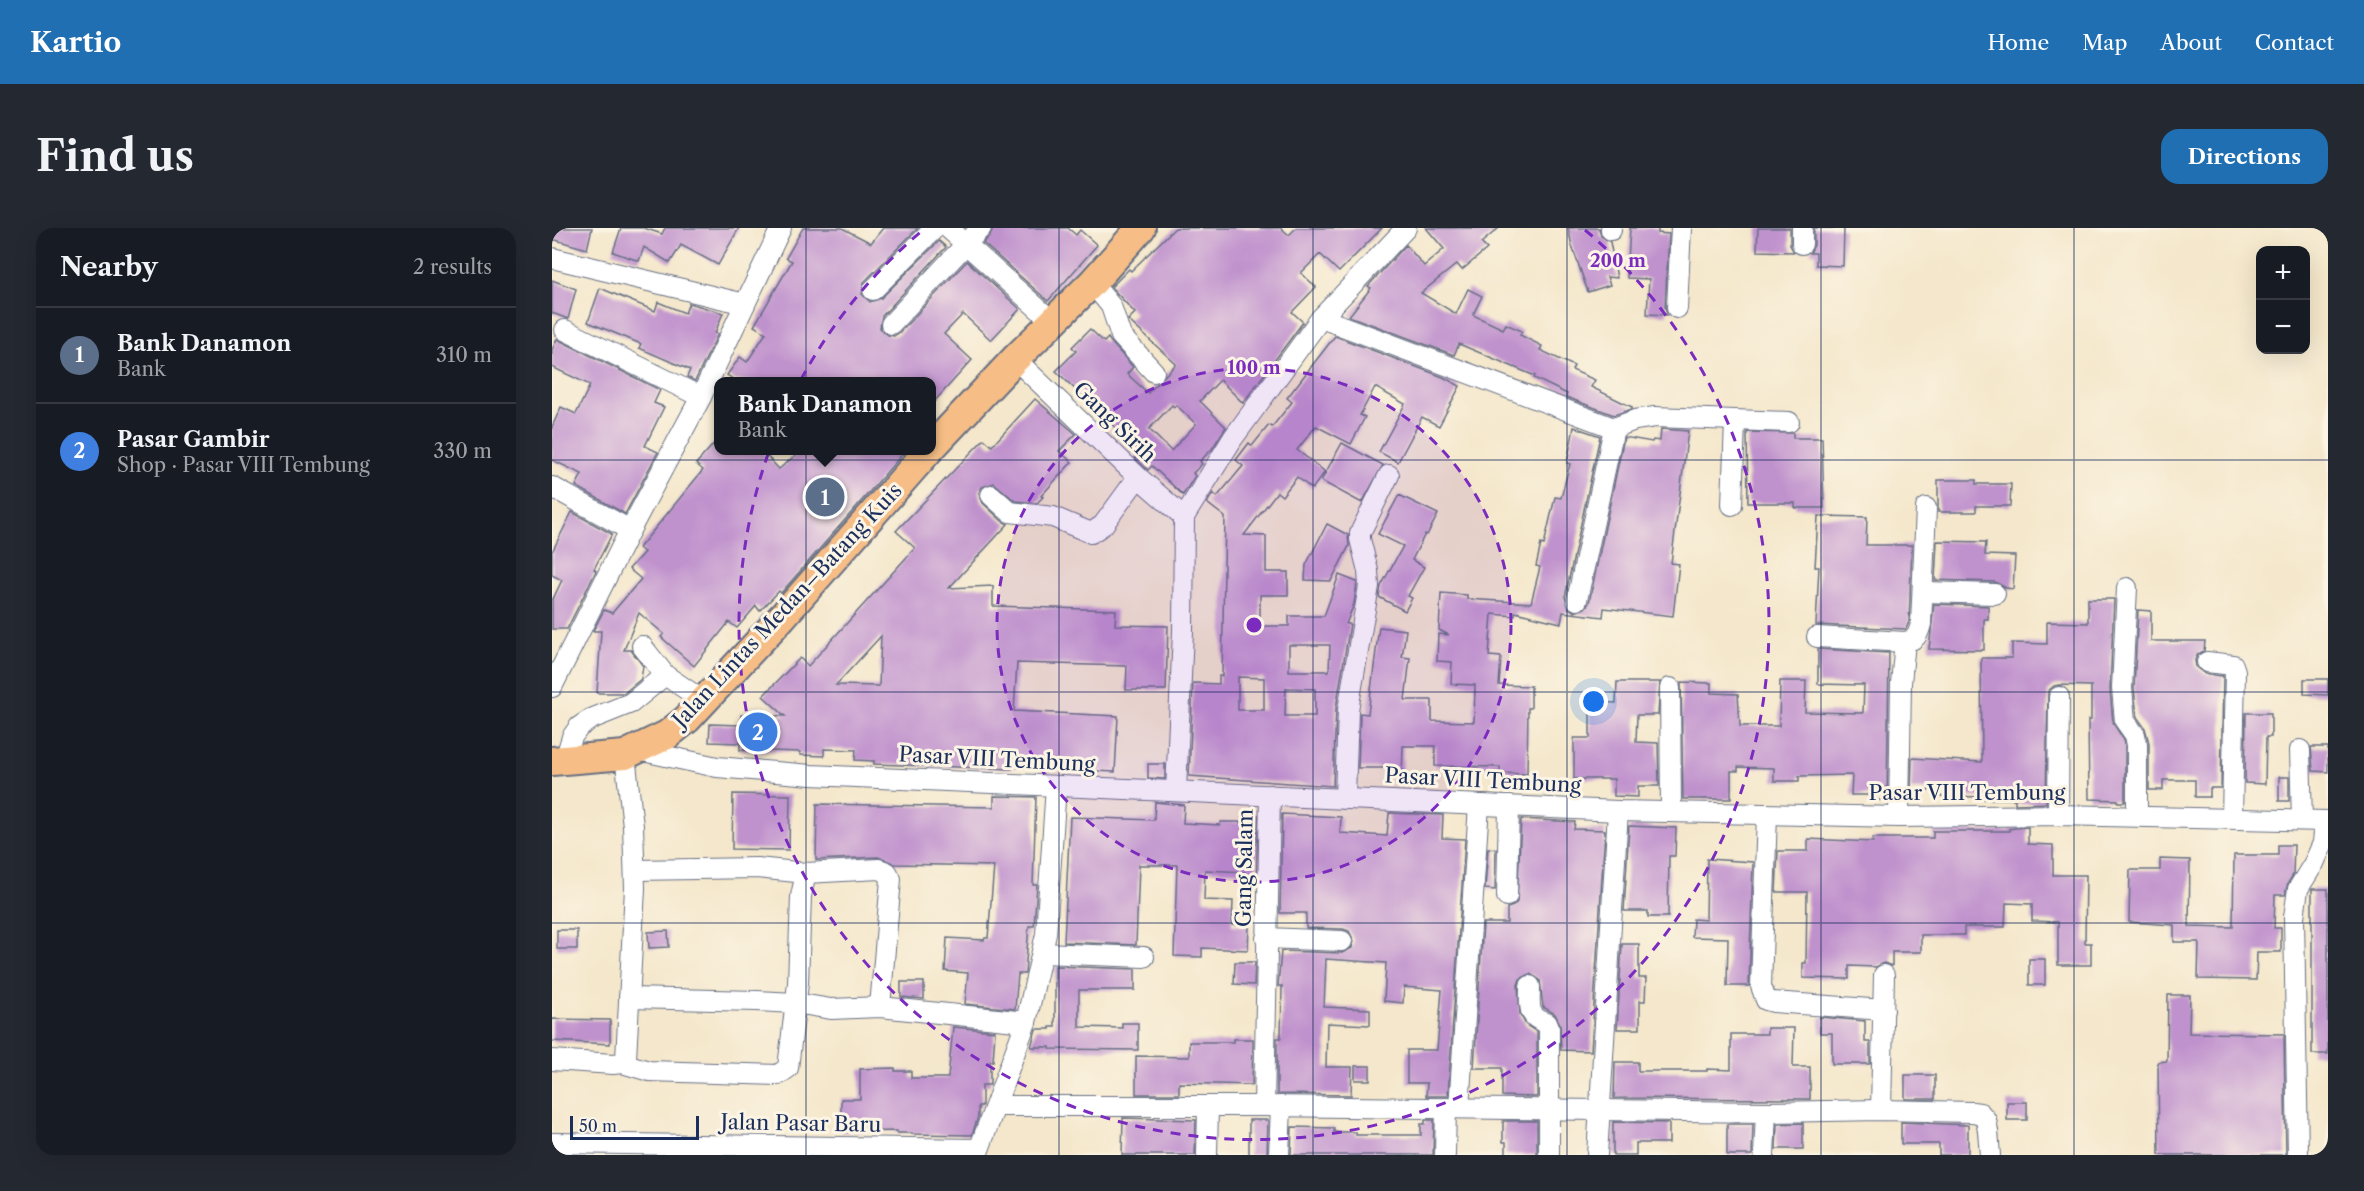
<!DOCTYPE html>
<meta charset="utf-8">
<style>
body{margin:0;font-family:"Libre Caslon Text",serif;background:#242831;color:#f1f3f6}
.controls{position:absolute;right:18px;top:18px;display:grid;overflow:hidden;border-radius:12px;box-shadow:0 6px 24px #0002}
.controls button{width:54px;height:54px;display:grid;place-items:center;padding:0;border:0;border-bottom:2px solid #363941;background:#171b24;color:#f1f3f6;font:30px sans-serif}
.scale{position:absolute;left:18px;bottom:15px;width:129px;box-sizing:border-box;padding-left:6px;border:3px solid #1b2f5e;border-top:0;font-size:16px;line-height:21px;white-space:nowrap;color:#1b2f5e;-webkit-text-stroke:4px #fcf5e5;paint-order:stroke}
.you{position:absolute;left:1042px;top:474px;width:21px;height:21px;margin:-15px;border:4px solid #fff;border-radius:50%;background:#1a73e8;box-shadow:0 0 0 9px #1a73e833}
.badge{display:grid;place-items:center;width:39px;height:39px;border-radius:50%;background:#1f6fb2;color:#fff;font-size:20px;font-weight:700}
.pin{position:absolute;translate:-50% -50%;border:3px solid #fff;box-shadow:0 2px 6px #0006}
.popup{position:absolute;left:162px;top:149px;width:222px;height:78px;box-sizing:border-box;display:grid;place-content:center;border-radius:12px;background:#171b24;filter:drop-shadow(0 2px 4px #0005);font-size:20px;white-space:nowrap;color:#9ea1a6}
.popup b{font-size:22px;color:#f1f3f6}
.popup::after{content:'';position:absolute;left:50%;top:100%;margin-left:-12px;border:12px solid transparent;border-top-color:#171b24}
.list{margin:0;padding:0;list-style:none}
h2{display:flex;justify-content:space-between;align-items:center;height:78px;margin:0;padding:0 24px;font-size:26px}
h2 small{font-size:20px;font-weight:400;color:#9ea1a6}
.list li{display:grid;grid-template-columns:39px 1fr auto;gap:18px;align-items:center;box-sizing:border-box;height:96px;padding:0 24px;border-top:2px solid #363941}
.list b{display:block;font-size:22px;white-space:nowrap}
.list p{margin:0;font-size:20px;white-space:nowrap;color:#9ea1a6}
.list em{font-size:20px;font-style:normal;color:#9ea1a6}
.map{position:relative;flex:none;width:1776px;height:927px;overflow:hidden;border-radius:18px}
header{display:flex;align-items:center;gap:36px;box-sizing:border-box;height:84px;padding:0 30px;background:#1f6fb2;color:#fff}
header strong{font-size:28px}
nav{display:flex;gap:33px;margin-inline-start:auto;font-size:21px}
.intro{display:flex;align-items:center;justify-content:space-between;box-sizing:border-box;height:144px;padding:0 36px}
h1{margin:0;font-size:42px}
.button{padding:15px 27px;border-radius:18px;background:#1f6fb2;color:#fff;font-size:21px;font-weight:700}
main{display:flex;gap:36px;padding:0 36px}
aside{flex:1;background:#171b24;border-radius:18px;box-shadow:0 6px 24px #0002}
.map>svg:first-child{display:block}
.building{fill:#c092cd;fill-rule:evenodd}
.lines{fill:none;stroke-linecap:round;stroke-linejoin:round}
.minor-casing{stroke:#676f84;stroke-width:22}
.highway-casing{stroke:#676f84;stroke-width:32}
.minor{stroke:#fff;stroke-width:20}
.highway{stroke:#f6be86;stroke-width:28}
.grid{fill:none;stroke:#1b2f5e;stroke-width:1.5;stroke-opacity:0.55}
.ring{fill:none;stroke:#7b2cbf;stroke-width:3;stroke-dasharray:10 8}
.labels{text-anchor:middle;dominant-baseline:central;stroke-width:6;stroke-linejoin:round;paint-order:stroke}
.street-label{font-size:21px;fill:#1b2f5e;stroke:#fcf5e5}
.centre{fill:#7b2cbf;stroke:#fcf5e5;stroke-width:3}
.ring-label{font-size:18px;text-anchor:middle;font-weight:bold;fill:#7b2cbf;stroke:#fcf5e5;stroke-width:6;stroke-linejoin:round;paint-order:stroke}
</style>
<header>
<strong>Kartio</strong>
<nav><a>Home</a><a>Map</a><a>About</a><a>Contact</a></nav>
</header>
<div class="intro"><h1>Find us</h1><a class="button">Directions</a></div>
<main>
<aside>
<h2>Nearby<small>2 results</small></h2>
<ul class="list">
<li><span class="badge" style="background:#5c6f8a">1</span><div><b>Bank Danamon</b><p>Bank</p></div><em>310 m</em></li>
<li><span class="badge" style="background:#3f7fe0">2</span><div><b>Pasar Gambir</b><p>Shop · Pasar VIII Tembung</p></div><em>330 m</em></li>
</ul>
</aside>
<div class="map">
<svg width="1776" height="927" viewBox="0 0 1776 927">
<rect width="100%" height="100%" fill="#fcf5e5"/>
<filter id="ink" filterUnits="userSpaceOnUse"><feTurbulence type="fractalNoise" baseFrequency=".0167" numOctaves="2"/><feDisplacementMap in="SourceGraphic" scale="12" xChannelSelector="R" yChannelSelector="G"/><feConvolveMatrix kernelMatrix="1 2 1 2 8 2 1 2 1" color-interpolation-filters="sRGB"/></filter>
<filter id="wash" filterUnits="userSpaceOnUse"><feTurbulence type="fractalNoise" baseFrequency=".008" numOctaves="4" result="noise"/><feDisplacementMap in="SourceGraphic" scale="24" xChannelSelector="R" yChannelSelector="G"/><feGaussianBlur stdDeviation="1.35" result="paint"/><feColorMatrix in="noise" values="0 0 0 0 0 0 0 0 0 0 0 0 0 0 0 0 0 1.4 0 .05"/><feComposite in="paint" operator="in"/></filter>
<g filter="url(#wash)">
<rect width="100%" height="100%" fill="#f4e7cb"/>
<g id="blocks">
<g class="building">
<path d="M0,0h40l-5,21 -35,-10z"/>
<path d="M69,0h23l18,6 3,-6h74l-21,37 -37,-20 -11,18 -26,-16 -5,14 -26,-9z"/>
<path d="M251,0h39l29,15 12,-15h35l-54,54 -2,12 8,8 11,-4 58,-57 7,6 -64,69 -2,12 8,7 6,1 6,-4 67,-71 53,48 -29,31 -28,-26 -19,20 28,26 -40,44v-23h-196l-9,-6 13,-18 7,5 19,-29 -12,-7 38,-65 -6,-3z"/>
<path d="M441,0h75l8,7 4,-5 17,15 -49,56 -65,-58 7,-7z"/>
<path d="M623,0h106l8,7 7,-7h86l-43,44 -19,-18 -19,19 15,14 -24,25 11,10 -60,81 -23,-23 -20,21 26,26 -14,22 -12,12 2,3 -9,9 2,3 -12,19 -31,-29 -4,4 -13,-12 6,-6 -85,-81 20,-20 -4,-4 18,-18 14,13 4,-4 2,3 23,26 -6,7 21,19 28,-29 -48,-44 7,-7 -24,-26 18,-18 2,2zM620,177l2,2 2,-2 20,19 -25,27 -22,-22z"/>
<path d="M874,0h73l-18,15 6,6 -25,21 -5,-6 -36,29 35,21 12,-25 14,7 -9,19 30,14 3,-5 16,7 -2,4 22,11 -2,4 34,16 -2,4 23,10 -4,7 41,20v2l-18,6 -48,-18 1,-3 -33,-16 1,-2 -76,-32 -5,11 -105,-39 22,-28 -3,-2 38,-41 18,21 20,-17z"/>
<path d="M1016,0h31l2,8 9,6 7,36 -10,-1 3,8 -22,7 -16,-46z"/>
<path d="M1078,0h28v5l11,1 -4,73 2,8 -20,-1 2,-35 -22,-1z"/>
<path d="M1206,0h32v17l4,7 -37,-1z"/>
<path d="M1262,0h30l-1,38 -27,-1v-12h-6l4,-8z"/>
<path d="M0,52l24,9 -8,30 -16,-6z"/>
<path d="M48,60l55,23 3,-9 27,11 4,-10 34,10 -8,20 3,1 -23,47 -8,-4 3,-7 -51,-22 2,-4 -53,-22z"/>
<path d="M783,108l108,41 17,9 -21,40 -17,-9 -24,45 -19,-10 26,-48 -30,-17 -15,28 5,2 -14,27 -35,-18 -19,24 28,22 -13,17 -15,-12 -15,19 -5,-4 -33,43 22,1v36h22v23h-28v31h29v-10h35l15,-41 18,7 -3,22 -8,20h4l-14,84 -3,78 -144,-10 4,-93 26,1v-8h3l3,-159 -18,-14 6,-10 4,4 26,-31 -7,-6 13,-17 3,3 17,-21 3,2 20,-25 -5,-4zM737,417h41l-1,26h-40zM686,449l26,1v32h-26zM734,460l29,1v27h-30z"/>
<path d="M5,111l103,51 -6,13 10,4 -19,39 13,6 -33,62 -49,-28 6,-12 -30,-14v-33l9,-20 15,7 14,-29 -38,-18v-17z"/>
<path d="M483,171l41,35 -17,17 13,11 -31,34 2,1 -6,6 -22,-2 -21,-18 -12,4 -3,6 4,10 19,18 6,3 -59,64 44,-2v20l123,4 -1,15 53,1 -2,64h-40l1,-24 -110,-3 -3,48 104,5 -3,56 -103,-5v2l-138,-5v-3l-19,-1 1,-10 -32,-1v7l-24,-1v-3l-60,-2v-7l-31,-1 1,-18 31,1v-10l44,1 -22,-20 37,-38 8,8 107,-118 -19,-17 88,-92 8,7zM329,408l-2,50 -43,-1z"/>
<path d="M1022,199l26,9 -35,161 4,11 6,4 10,-4 4,-5 35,-166 28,5 1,-2 7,1 1,-12 27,2 -17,132 8,1 -6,52 -69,-8 -1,9 -40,-5 -2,11 -46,-11v4l-23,-2 -3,42 12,1 -2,28 32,1v22h-3l-1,66 -27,-1v-6l-65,-1v-20h-32l-1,31h-16v-9h-28l2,-55 8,1 11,-87 27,3 -4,27 8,1 -5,42h27v21l42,1 1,-37 -24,-1 1,-22 -15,-1 1,-27 11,1 -10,-5 2,-37 26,2v4l64,4 9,-36 -4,-1 5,-22 3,1 11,-48 6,1 9,-34 -3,-1z"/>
<path d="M1195,204l46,1v5h29l2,70h-29v-5h-47z"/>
<path d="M166,211v11h43l18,19 23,-19h104l-125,143 -2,-2 -19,20 -4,-5 -19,22 -8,-6 -35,44 -33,-29 3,-3 -25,-21 -15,37h7l12,16 -2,13 -17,14h-27l4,-62h-8l11,-21 8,3 29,-34 -12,-10 15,-17 -5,-4 64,-78 -7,-6z"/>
<path d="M790,215l41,22 -21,38 -41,-22z"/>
<path d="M1386,252h38v4h35l-1,22h-34v6h-38z"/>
<path d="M847,267l39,19 -11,21 -2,-1 -13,26 12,7 -16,29 4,2 -7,13 -26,-14 2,-11 22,-40 -25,-12z"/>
<path d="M20,284l40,22 -18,35 2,2 -29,58h-15v-28l10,-21 -10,-5v-23z"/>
<path d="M1266,288l49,1 -1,28h46l-3,77 -3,7 -90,-4 3,-58h-4z"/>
<path d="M775,296l21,11 1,11 -18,35 -26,-1 1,-15z"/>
<path d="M1385,313l49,1 -1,13 30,1 -2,33 -7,-1 -11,-6 -60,-2z"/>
<path d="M1536,371h26l-4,90 3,34 11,17 1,6v56h-7v-2l-29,-1 -1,-79h3v-34l-32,-1 -5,1 -6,5 -2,112 -31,1v-5h-32v-2l-48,-1v-6h-24l1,-32 70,4 -1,-104h31v-15l35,1v-22l41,1z"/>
<path d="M1382,376l54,2v13h-4v31l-55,-1z"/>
<path d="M1586,382l13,1v30h54l-1,10 -6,3 -3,6 1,7 9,7 18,2 -2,112h-11v9h-15v-17h-32v10h-14v-47l-4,-15 -8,-11 -3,-29z"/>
<path d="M1266,421l71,4 -2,147h-18v-5h-18l1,-20 -53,1v5h-25v-13l-36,-1v4h-7v28h-48l-2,-117 30,1v10l27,1 2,32h39l1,-45h26l-1,31 58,1 1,-28 -46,-1z"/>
<path d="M1752,451h24v16l-24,-1z"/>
<path d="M1065,454h43l-2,33h-21l-1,27 22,1 1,43h-21v11l-24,-1v-17h-40v-41h16v-36l26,1z"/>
<path d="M1694,485h25v24h-5l-1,47 -20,-1z"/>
<path d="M1759,519h17v25l-15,-1z"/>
<path d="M596,536h17v15l-17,-1z"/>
<rect x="1727" y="549" width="10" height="24"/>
<path d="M181,566l57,1 -1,55 -57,-1z"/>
<path d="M442,568l42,1 -3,88h4l-3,41h-5l-4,48h-7l-3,35 -50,-5 3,-31 -23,-2 2,-33 37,2 1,-2h3l6,-72 -99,-2 -17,-7 -62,3 1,-56 177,3z"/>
<path d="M603,574l29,3 -1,18 37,2 1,-3h26v-8l11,1 -2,68 -11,-1v-10l-40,-2 -1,30 29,1 -1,24 17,1 -1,24 -46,-2v9l-28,-1 3,-91h-38l-3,80 -72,-3 6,-125 84,3z"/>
<path d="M837,585l54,2 -1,23 23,1 -17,257h-22l1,-13h-20v-33h30l5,-60 -38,-3 -1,16 -19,-2 2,-38 -60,-4 -2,48 46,2v16l-43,-2 -1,44h26l-1,28 -74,-1v-56h4l1,-52h-4l3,-35 61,2 10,-5 2,-7 -5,-10 -6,-2 -37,-1v-15h-26l2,-99 59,3 -1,16 47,3z"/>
<path d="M969,591l54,3 -1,7 31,1 -14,221 -30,-1 -1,-26 -5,-10 -12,-7 -3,-27 -10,-6 -10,5 -2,6 2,29 6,11 11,7v65l-35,-1v-28h-28l9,-145h24v-15l6,-2 4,-4z"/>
<path d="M1077,598l47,2 -1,28h-6l-1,61h-20v-6h-24z"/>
<path d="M1476,599v17l25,1v30h33l-1,68h6v22h-33v-43l-26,-1v-17l-26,-1 -1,24h-41v8h-43v17h-29v14l-8,-3 -8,4 -27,-1v13l-46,-1v-15h3l1,-71h-31l2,-41h30v-12l65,3v-4h60v-7h76v-2l6,-1z"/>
<path d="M1726,617h16l-1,30 -5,8 -3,12h-10l-1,33h7v24h-24l-1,28 -58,-1 1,-37h-25v-17l-45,-3 1,-52h30v-11l30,1 -1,66 44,1 1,-72h44z"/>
<path d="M936,620l8,1 -1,41 -10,-1z"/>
<path d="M1155,631l46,3 -4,124h-22l1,-48 -36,-1 1,-18 13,1z"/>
<rect x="1760" y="661" width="16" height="165"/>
<rect x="5" y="702" width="20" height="19"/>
<path d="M116,703l1,16 -20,1 -1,-16z"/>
<path d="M1070,716h17v34h7l-1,23h-5v28h-23z"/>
<rect x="1477" y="731" width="16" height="26"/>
<path d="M683,734h20l-1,23 -20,-1z"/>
<path d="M503,738l80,3v21h-56v37l43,1v-5h16v27l-88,-1v-2h-19l5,-18h14v-2h5z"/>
<path d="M349,754h23v17l-23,-2z"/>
<path d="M1616,767h22l-1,38 95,1 2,121h-127l-1,-93 9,-1z"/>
<path d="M1268,789l45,4v21h5v22h-38v-31h-12z"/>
<path d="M0,791l58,1v24l-58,-3z"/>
<path d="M401,799l42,4 -2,30h-3v24h-8v21h-4v11l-6,18 -60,-1v-1h-15v-2l-56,1v-33h19v-30l35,-1v3h16v7h37z"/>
<path d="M1215,800h27l-1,39h17v32l-196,-1 1,-36h23v9h69v-2l24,1v-36h36z"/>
<path d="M681,811h20l-1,46 -73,-2v11h-43v-38l53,1v-15h44z"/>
<rect x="803" y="838" width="15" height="14"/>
<rect x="1353" y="847" width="30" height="24"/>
<rect x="1455" y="874" width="20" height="18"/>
<path d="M571,890l73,2 -1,35h-73z"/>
<path d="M697,892h19l-1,35h-18z"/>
<path d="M873,892h9l-1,35h-142l1,-28 42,1v4h22v3h65v-11h4z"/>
<path d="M951,893h34v34h-31v-13h-3z"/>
<path d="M1061,894l56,1v20h-33v12h-23z"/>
<path d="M1349,894l67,3v30h-29v-11h-38z"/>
<path d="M1251,895v26h-27l1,-25z"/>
<path d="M1175,896h26l-1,31h-25z"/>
</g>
</g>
</g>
<g filter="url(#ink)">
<use href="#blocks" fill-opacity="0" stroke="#676f84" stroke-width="1.5"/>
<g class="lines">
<defs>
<g id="minor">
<path d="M396,0l104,93"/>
<path d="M1059,2v-2"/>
<path d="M1250,16v-16"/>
<path d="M0,30l193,46"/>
<path d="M540,55l19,23 10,30 33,36"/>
<path d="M321,62l62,-62"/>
<path d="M1125,80l4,-80"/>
<path d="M769,90l293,110 21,-8 20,-3 134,5"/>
<path d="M339,96l90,-96"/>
<path d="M13,102l136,67"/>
<path d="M463,131l123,118 46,40"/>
<path d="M0,259l78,43"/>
<path d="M439,267l19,17 43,5 38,16 12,-8 35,-48"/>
<path d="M1180,277l3,-84"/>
<path d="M1575,360l-5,100 3,33 10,14 2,10v71"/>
<path d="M1372,364l71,2"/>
<path d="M1025,372l37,-172"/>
<path d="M1265,409l88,5"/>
<path d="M90,418l23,29"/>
<path d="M1655,434l26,3 2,6 -3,147"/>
<path d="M0,459l78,-157 71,-133 80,-169"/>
<path d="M1118,460l1,123"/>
<path d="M86,522l79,17 94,8 807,36 281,6 159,-2 270,6"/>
<path d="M1748,522l2,70"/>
<path d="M13,532l7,-23 7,-10 12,-8 40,-16 34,-28 40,27"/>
<path d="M624,563l7,-160 1,-114 49,-79 88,-120 85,-90"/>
<path d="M793,569l3,-87 21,-124 -1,-15 -8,-32v-6l29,-58"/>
<path d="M1215,586l-6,172 5,14 7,2 111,8"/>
<path d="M1506,587l1,-118"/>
<path d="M1347,589l2,-134 4,-41c11,-2 13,-7 16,-18l5,-116"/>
<path d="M83,642l122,-2 49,5"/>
<path d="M955,668l2,-90"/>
<path d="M714,710l76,3"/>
<path d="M490,725l102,4"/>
<path d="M978,758c0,19 -4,31 17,37l2,5v127"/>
<path d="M77,770l128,3 38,2 36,6 49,-2 146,15"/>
<path d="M0,832l61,4 9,-1 4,-4 9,-171 -2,-62 -8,-71"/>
<path d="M70,835l27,8 129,4 10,-7 10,-85 3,-87 5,-23 73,-4 8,3 4,7 -11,128"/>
<path d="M444,878h268l502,6 115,-2 91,2 8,1 6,7 2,11 2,24"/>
<path d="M712,878l6,-311"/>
<path d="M907,880l20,-303"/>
<path d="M1329,882l3,-135"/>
<path d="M0,915l426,6"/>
<path d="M425,927l49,-133 20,-88 10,-148"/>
<path d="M655,927l1,-48"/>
<path d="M727,927l2,-49"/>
<path d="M893,927l1,-47"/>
<path d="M1045,927l21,-344"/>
<path d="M1212,927l2,-43"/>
<path d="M1746,927l-4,-238 4,-28 16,-26 9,-20 2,-22"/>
</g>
<g id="highway">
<path d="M380,219l83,-88 77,-76 49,-55"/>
<path d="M0,533l73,-6 42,-20 20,-16 95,-102 147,-167"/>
</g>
</defs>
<use href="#minor" class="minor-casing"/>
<use href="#highway" class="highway-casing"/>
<use href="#minor" class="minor"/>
<use href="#highway" class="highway"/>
</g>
</g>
<path class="grid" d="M254,0v927M507,0v927M761,0v927M1015,0v927M1269,0v927M1522,0v927M0,232h1776M0,464h1776M0,695h1776"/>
<circle cx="702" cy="397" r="257" fill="#7b2cbf" fill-opacity=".12"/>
<g class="ring">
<circle cx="702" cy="397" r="257"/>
<path d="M1033 2A515 515 0 1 1 371 2"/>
</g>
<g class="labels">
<g class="street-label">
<text transform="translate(563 194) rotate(44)">Gang Sirih</text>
<text transform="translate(235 377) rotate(-47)">Jalan Lintas Medan–Batang Kuis</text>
<text transform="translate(445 531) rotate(3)">Pasar VIII Tembung</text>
<text transform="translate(931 552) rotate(3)">Pasar VIII Tembung</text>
<text x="1415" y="564">Pasar VIII Tembung</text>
<text transform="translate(692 640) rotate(-89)">Gang Salam</text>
<text transform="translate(249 895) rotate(1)">Jalan Pasar Baru</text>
</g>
</g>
<circle cx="702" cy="397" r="9" class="centre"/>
<g class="ring-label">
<text x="1066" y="39">200 m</text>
<text x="702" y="146">100 m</text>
</g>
</svg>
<div class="controls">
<button>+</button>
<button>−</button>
</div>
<div class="scale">50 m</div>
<div class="you"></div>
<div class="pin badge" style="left:273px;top:269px;background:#5c6f8a">1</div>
<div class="popup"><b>Bank Danamon</b>Bank</div>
<div class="pin badge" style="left:206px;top:504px;background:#3f7fe0">2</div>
</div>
</main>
